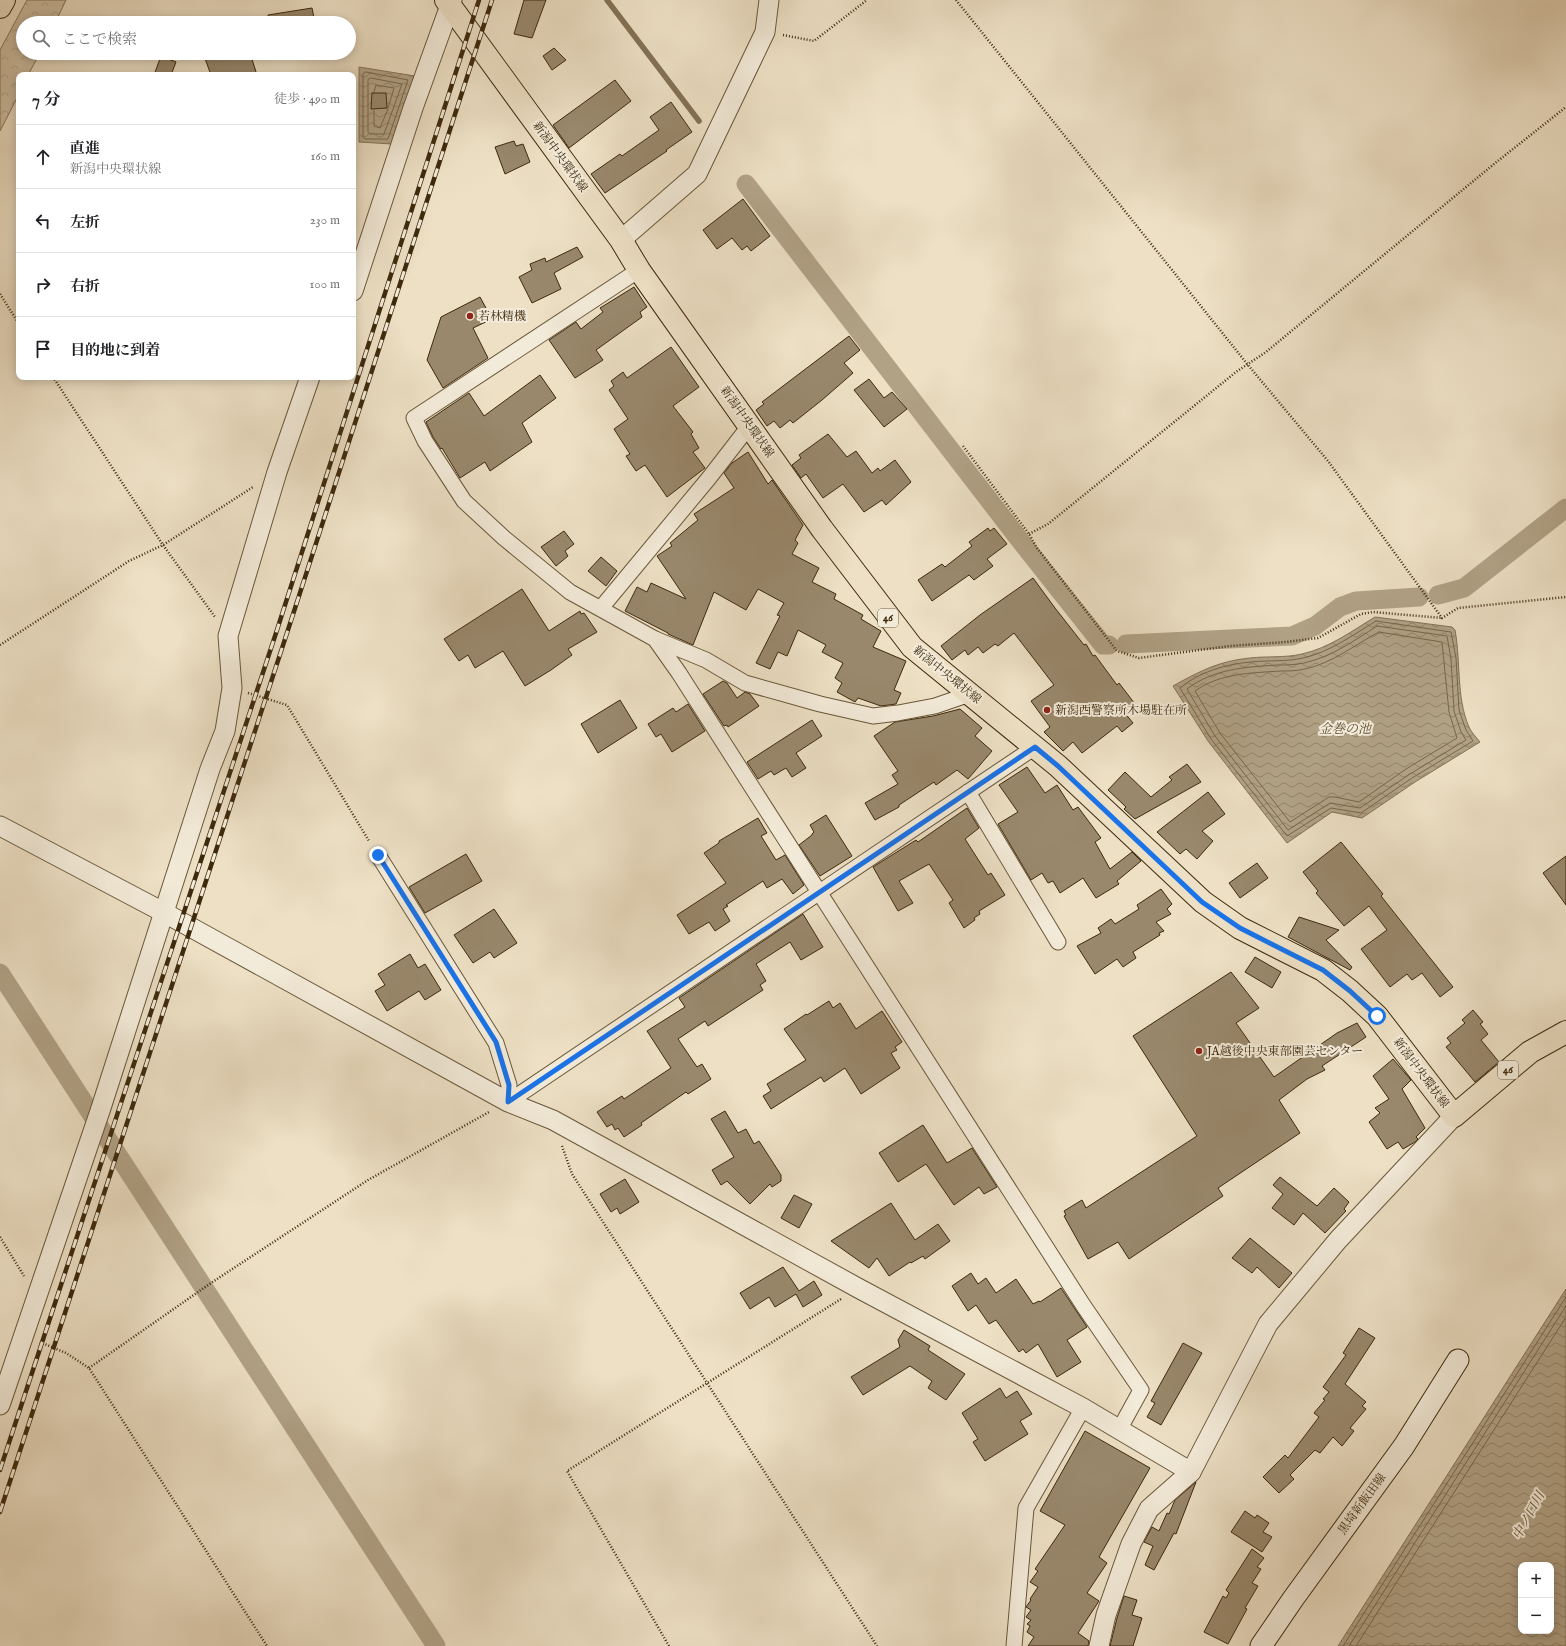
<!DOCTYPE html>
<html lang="ja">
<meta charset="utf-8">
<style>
body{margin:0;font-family:"IM FELL English","Noto Serif JP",serif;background:#f6f6f6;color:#202124}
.controls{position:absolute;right:12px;bottom:12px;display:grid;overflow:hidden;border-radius:8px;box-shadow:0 2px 10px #0003}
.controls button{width:36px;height:36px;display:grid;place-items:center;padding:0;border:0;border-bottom:1px solid #e0e0e0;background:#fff;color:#202124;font:20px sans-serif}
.stop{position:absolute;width:12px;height:12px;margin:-9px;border:3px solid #1a73e8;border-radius:50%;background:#fff}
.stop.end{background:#1a73e8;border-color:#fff;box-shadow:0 1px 4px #0008}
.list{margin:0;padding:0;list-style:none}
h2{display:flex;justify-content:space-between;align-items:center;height:52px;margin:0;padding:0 16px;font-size:17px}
h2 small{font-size:13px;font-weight:400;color:#757577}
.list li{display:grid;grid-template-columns:26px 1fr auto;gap:12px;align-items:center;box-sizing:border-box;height:64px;padding:0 16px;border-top:1px solid #e0e0e0}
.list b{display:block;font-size:15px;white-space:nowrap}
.list p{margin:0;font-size:13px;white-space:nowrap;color:#757577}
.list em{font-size:13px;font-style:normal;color:#757577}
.icon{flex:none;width:22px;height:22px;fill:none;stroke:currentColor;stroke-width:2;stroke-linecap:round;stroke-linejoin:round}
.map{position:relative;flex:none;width:1566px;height:1646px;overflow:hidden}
.search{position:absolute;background:#fff;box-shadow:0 2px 10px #0003;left:16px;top:16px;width:340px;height:44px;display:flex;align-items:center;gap:10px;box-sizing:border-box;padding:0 14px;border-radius:22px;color:#757577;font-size:15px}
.panel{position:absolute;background:#fff;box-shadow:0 2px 10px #0003;left:16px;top:72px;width:340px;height:308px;border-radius:8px}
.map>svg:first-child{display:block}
.forest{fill:url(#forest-crowns);stroke:#867559}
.water{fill:url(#water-waves);stroke:#837255;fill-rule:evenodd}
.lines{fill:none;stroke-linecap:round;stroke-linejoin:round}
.shore{stroke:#776649;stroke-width:1}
.stream{stroke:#837255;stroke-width:5.5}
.canal{stroke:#b1a286;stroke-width:19}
.building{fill:#99886c;stroke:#3d290c}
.minor-casing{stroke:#69573a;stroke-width:17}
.tertiary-casing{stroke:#69573a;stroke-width:21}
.secondary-casing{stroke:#3d290c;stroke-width:23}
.primary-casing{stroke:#3d290c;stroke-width:24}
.motorway-casing{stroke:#3d290c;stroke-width:24}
.path{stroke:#3d290c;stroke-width:2.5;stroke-dasharray:1 2;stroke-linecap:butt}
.minor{stroke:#f3ebd9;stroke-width:15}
.tertiary{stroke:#f3ebd9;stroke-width:19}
.secondary{stroke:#f3ebd9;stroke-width:21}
.primary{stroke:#ede0c5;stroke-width:22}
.motorway{stroke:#ede0c5;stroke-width:22}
.rail-casing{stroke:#3d290c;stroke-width:4.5}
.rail{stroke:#f3ebd9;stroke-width:3;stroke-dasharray:9;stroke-linecap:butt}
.route{stroke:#1a73e8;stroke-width:5}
.poi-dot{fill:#8f2418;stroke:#f3ebd9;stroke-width:1.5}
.labels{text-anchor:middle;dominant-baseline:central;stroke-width:4;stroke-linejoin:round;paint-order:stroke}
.shield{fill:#f3ebd9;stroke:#74634a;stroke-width:1}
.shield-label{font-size:11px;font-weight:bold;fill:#3d290c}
.street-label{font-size:12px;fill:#3d290c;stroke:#f3ebd9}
.poi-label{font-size:12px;fill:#3d290c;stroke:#f3ebd9;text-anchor:start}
.water-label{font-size:13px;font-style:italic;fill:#604d31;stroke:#f3ebd9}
</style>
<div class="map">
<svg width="1566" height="1646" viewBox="0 0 1566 1646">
<defs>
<pattern id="forest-crowns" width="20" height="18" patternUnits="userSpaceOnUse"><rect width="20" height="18" fill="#cfc1a6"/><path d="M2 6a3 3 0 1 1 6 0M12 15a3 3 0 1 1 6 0" fill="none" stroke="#b3a68e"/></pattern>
<pattern id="water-waves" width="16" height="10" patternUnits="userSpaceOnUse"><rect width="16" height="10" fill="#b1a286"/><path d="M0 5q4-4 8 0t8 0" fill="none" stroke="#91846c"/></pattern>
</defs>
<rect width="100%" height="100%" fill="#ede0c5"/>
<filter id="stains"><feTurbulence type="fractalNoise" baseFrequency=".005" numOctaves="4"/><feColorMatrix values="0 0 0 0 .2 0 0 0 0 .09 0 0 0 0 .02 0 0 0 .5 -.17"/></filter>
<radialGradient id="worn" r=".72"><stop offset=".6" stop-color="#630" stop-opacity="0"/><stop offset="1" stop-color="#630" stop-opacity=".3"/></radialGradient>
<path class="forest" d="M27,0h39l-11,23h-32v30h17l-12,22h-9v19l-19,37v-81z"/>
<g class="water">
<path d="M359,67l56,9 -23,68 -33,-2z"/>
<path d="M1375,617l77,10 3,3c6,32 1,67 14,97 2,5 7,10 11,15l-65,40 -53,36 -30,-6 -45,31 -79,-102 -35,-55c27,-15 46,-25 77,-28 17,-2 35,0 52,-4 27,-6 50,-23 73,-37z"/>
<path d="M1566,1289v357h-228zM1521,1565h30v66h-30z"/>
</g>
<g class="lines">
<g class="shore">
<path d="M366,72l42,8 -20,59h-23l-2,-2v-63z"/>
<path d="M371,78l31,6 -18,50h-14l-2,-2v-52z"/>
<path d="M374,92l2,-7 18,3 -6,20"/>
<path d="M374,110v16l6,2 8,-19"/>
<path d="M1376,621l75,11 5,26 3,52 7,20 7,11 -61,37 -51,35 -30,-5 -44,28 -76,-97 -31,-51c19,-16 46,-24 71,-26 17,-2 35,0 52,-4 27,-6 50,-23 73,-37z"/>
<path d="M1377,626l70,10 4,23 3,52 7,21 5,8 -56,34 -50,34 -30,-5 -42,27 -73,-94 -28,-47c26,-20 58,-22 90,-24 8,0 18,0 27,-2 27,-6 50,-22 73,-37z"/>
<path d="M1379,632l63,10 7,70 8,26 -51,31 -47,33 -24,-5h-6l-39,25 -70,-89 -25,-42c25,-18 57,-18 86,-20 7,0 16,0 24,-2 28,-6 49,-24 74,-37z"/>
<path d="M1343,1646l223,-349"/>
<path d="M1349,1646l217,-340"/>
<path d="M1356,1646l210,-329"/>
</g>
<path class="stream" d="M607,0l92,121"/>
<g class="canal">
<path d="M746,184l273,355 84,106h6"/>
<path d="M1438,595l26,-7 102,-80"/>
<path d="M1126,644l166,-8 23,-10 25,-19 16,-6 63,-4"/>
<path d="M0,973l436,673"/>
</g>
</g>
<g class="building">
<path d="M524,0h22l-14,38 -18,-4z"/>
<path d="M312,8l3,15h-46l-1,-8z"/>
<path d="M554,48l12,12 -14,10 -9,-14z"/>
<path d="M203,53h47l7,22h-46z"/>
<path d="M161,56l15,6 -5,13h-17z"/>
<path d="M615,80l16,21 -62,47 -16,-23z"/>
<path d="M372,93h14l1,15 -16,1z"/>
<path d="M671,102l21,30 -26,18 1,1 -62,42 -14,-19 29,-20 2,2 37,-26 -9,-13z"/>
<path d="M514,141l2,5 7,-2 7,18 -25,12 -10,-27z"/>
<path d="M743,199l27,37 -19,15 -4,-5 -5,4 -10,-12 -15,11 -14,-19z"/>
<path d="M577,247l6,10 -29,16 7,16 -29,14 -13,-26 13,-7 -2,-6 15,-6 1,4z"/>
<path d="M634,287l13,20 -7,5 2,5 -46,33 7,10 -28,18 -26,-38 27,-18 5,7 22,-17 -3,-4z"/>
<path d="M480,297l12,22 -19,9 15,30 -45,30 -16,-28 14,-43z"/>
<path d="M849,336l11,14 -16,13 9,10 -31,27 -29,23 -3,-3 -10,8 -6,-7 -7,5 -11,-16 8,-6 -2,-2z"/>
<path d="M671,347l28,40 -26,19 20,26 -2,2 8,14 -6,4 12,16 -38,29 -22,-32 -9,6 -10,-15 4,-2 -16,-25 14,-10 -19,-29 5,-4 -3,-5 12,-9 4,6z"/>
<path d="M540,375l16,23 -34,25 10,19 -42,29 -5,-9 -25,16 -18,-30 -1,1 -8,-12 -7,-15 43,-29 15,23z"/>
<path d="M869,379l15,19 8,-6 15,17 -23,18 -30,-37z"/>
<path d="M828,434l19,23 9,-6 16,22 6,-5 2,3 15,-11 16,22 -25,23 -4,-5 -18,12 -21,-28 -20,14 -17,-24 -5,4 -9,-13 9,-7 -2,-3z"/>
<path d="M748,452l20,32 4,-4 31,45 -8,15 3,3 -6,11 27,14 -7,14 24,12 -2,5 29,16 -2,4 20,12 -8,16 33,14 -12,29 7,3 -5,11 -15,2 -23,-8 -3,4 -18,-10 5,-9 -7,-5 8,-15 -21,-11 4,-7 -28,-15 -11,26 -9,-4 -8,17 -14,-6 24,-47 -3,-1 7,-12 -26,-14 -12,21 -32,-18 -21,53 -25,-11v-1l-43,-22 12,-24 10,5 4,-9 35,16 -29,-43 15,-10 -2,-3 28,-23 -4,-6 40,-26 -10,-15 8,-10z"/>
<path d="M988,528l2,3 4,-3 13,16 -20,15 6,7 -19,14 -5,-5 -37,26 -14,-21 24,-16 3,3 27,-21 -3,-4z"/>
<path d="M564,531l10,13 -9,7 3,5 -12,10 -15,-19z"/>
<path d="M601,557l16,14 -11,15 -18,-15z"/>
<path d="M1033,578l22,30 29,37 2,-1 7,12 2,-1 22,30 2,-2 16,21 -11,8 9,11 -11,9 -5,-6 -35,27 -9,-11 -10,9 -19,-19 6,-5 -19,-26 23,-16 -40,-52 -16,13 -3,-2 -12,9 -5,-6 -10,8 -3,-5 -13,10 -11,-14 39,-31z"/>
<path d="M522,589l27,42 31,-20 1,3 3,-1 13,19 -29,17 4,6 -21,15 -26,16 -22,-35 -28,17 -7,-13 -9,6 -15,-22z"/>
<path d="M723,681l4,2 10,15 8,-6 5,2 9,12 -31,21 -1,-2 -3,1 -21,-32z"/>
<path d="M620,700l17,28 -39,25 -17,-29z"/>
<path d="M688,704l17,27 -33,21 -11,-18 -5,3 -8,-13 25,-16 3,4z"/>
<path d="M960,709l22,19 -7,8 17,15 -24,28 -11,-9 -21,15 -2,-3 -35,23v2l-24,13 -10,-17 33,-19 -6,-9 6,-4 -24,-35 21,-14 38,-6z"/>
<path d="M812,720l10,16 -26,17 10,15 -14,9 -6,-9 -12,7 -3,-4 -13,8 -11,-17z"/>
<path d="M1187,764l14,18 -66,37 -11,-10 2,-2 -18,-17 17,-18 26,25 21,-17 -3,-3z"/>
<path d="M1027,767l18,26 12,-8 16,25 5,-3 23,31 -6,4 15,27 22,-17 9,9 -24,20 2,3 -23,14 -13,-20 -23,15 -7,-12 -5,2 -6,-10 -11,7 -33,-56 20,-12 -19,-27z"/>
<path d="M1208,792l17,22 -23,17 11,10 -16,18 -11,-10 -6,5 -23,-22z"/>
<path d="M967,808l12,20 -14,11 23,36 3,-2 14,22 -26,16 1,3 -6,4 1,2 -11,8 -15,-25 4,-3 -24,-36 -30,17 14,22 -15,8 -25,-44 43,-27 2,2z"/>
<path d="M826,815l26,41 -32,20 -21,-31 13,-10v-1l2,-2 -4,-7z"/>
<path d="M758,818l9,15 -6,3 15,24 9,-5 19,30 -11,9 -11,-15 -15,9 -4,-7 -37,24 2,1 -5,3 7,12 -15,10 -6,-9 -20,12 -12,-19 49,-32 -22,-30 15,-10v-2z"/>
<path d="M1341,842l42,52 -2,2 72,91 -13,10 -18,-24 -10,7 -5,-6 -17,13 -29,-38 26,-19 -18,-24 -25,20 -28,-33 2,-2 -15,-19z"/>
<path d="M466,854l16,27 -57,32 -16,-26z"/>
<path d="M1566,856v49l-23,-32z"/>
<path d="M1257,863l11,15 -28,20 -11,-15z"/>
<path d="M1161,889l11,15 -5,5 4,5 -15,8 8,9 -5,2 1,2 -27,17 3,6 -13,9 -6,-8 -22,15 -18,-28 24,-13 -3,-5 13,-9 4,5 24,-15 -2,-4z"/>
<path d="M494,909l23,34 -23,15 -4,-6 -17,11 -19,-28z"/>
<path d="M803,914l20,33 -22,13 -11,-18 -34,22 10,17 -6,4 3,5 -55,36 -3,-5 -27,18 19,28 5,-3 9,15 -23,15 -2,-2 -45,31 1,2 -18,12 -6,-9 -3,2 -3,-6 -5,3 -10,-15 25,-16 2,3 47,-31 -24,-37 38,-24 -6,-9z"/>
<path d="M1299,917l40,13 -13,10 26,27 -2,3 -62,-33z"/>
<path d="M410,954l8,14 7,-4 16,26 -16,10 -6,-9 -32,20 -12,-20 10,-6 -7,-11z"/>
<path d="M1255,957l26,15 -9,16 -27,-16z"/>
<path d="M1231,972l28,36 -23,15 38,54 63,-44 20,-10 9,14 -44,29 3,4 -18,9 -28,21 21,33 -82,55 5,8 -94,63 -11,-17 -30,17 -24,-43 2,-1 -2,-4 18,-11 4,8 111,-72 -64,-100z"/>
<path d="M829,1001l4,7 7,-5 16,26 26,-18 20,31 -7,5 2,3 -6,3 9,15 -39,26 -16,-26 -21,14 -3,-5 -50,32 -8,-13 8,-5 -4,-7 39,-24 -22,-31 22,-15 1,1z"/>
<path d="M1473,1010l10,12 -3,2 8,10 -7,6 18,22 -24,20 -29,-35 5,-4 -4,-5 18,-15 -3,-3z"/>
<path d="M1393,1059l18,21 -9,9 23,39 -9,9 2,2 -3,3 -12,7 -5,-7 -11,7 -18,-27 11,-9 -5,-5 14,-9 -16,-23z"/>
<path d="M725,1111l13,22 8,-4 8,15 5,-3 22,34v6l-9,6 -2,-3 -20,20 -23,-23 -6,4 -9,-15 22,-13 -23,-38z"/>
<path d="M923,1125l24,38 25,-15 25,39 -13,7 -5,-7 -25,18 -28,-41 -28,18 -19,-29z"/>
<path d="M1280,1177l37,29 17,-18 15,14 -5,7 2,2 -21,22 -22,-20 -9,12 -22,-17 11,-14 -10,-9z"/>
<path d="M625,1179l14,23 -19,12 -3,-6 -6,4 -11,-18z"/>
<path d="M794,1195l18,9 -13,24 -18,-10z"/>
<path d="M891,1203l24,37 23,-16 12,17 -25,18 -2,-3 -12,7 -1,-1 -21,14 -12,-18 -8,10 -38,-27z"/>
<path d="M1250,1238l42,35 -13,15 -22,-21 -5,6 -20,-15z"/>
<path d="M783,1267l16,24 15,-10 8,14 -19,12 -7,-13 -21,13 -6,-10 -19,12 -10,-16z"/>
<path d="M971,1273l7,11 8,-6 10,15 20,-14 17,25 6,-3 1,1 21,-14 26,39 -20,13 14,22 -24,15 -19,-33 -12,9 -3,-4 -4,3 -23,-32 -7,4 -13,-19 -8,6 -16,-25z"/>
<path d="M1359,1328l16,10 -30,46 21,18 -4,4 4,3 -16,19 4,3 -12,15 -9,-9 -13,16 -5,-3 -25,25 4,4 -15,14 -16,-16 22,-22 3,3 31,-41 -5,-4 11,-13 -2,-1 6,-7 -6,-5 23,-32 -3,-2z"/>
<path d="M904,1330l26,16 -2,4 37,24 -19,26 -18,-12 4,-7 -22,-15 -47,29 -12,-18 49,-30 -2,-7z"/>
<path d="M1183,1343l19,10 -41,72 -14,-8 8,-14 -4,-2z"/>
<path d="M1000,1388l6,10 11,-7 15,23 -12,7 8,13 -43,27 -12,-19 5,-3 -16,-26z"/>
<path d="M1085,1431l65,37 -51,89 8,6 -20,30 12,8 -21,32 11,8 -1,5h-60l6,-9 -7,-5 3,-6 -3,-2 4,-4 -5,-3 5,-7 -5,-3 5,-7 -1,-1 8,-12 -8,-5 8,-11 -3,-2 30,-44 -25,-14z"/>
<path d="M1196,1482l-20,52 -2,-1 -20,37 -9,-5 8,-19 -9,-4 8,-15 7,4 8,-18 2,1 6,-14z"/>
<path d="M1245,1511l10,7 2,-3 12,8 -6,9 9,5 -10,15 -31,-20z"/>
<path d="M1252,1549l12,9 -7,9 4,2 -9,14 6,3 -13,22 2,1 -19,35 -24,-12 19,-36 3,2 3,-5 -3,-3z"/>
<path d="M1124,1596l13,4 -5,15 10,3 -9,28h-23l7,-28z"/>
</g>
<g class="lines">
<defs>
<g id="minor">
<path d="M639,270l-225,148 11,23 39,60 40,37 66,54 85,47 51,21 39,23 75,21 53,12 25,-3 37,-7 35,-12"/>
<path d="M601,608l108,-130 41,-53"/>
<path d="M655,639l24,34 404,632 58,85 -22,40"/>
<path d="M968,792l90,150"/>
<path d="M378,855l118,188 13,42 -1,17"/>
<path d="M508,1102l527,-355"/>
<path d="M1014,1646l12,-138 57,-100"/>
</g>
<g id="tertiary">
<path d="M621,240l76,-66 68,-142 4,-32"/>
<path d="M353,291l60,-183 39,-108"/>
<path d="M0,826l163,86 345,190 45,18 305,168 225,120 108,64"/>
<path d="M0,1405l101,-297 109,-339 15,-38 7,-43 -4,-52 49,-164 33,-95"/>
<path d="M1099,1646l7,-31 25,-71 18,-35 42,-37 77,-148 70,-84 116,-124"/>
</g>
<path id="secondary" d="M1261,1646l32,-47 111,-153 54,-86"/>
<path id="primary" d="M446,0l175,240 18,30 183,259 90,118 146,119 145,136 37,26 83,42 27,21 27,25 77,100 76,-64 36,-20"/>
<path id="motorway" d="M0,7l4,-7"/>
</defs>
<use href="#minor" class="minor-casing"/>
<use href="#tertiary" class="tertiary-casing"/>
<use href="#secondary" class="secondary-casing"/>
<use href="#primary" class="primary-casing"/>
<use href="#motorway" class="motorway-casing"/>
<g class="path">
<path d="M956,0l292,365 80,96 114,157 16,-10 108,-11"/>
<path d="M783,35l31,6 53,-41"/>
<path d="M0,294l19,30"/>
<path d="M53,377l110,168 52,72"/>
<path d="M963,446l66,88 8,14 80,103 22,7 91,-12 56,-4 32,-4 43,-24 12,-2 69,6"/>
<path d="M1029,534l19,-10 188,-152 30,-20 228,-188 72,-57"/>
<path d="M0,645l129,-84 34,-16 90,-58"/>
<path d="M248,693l39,12 82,136"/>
<path d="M562,1146l10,28 305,472"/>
<path d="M0,1237l24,39"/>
<path d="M40,1342l26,11 23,15 178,278"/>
<path d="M89,1368l122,-85 157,-103 121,-68"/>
<path d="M669,1646l-102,-175 274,-172"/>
</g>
<use href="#minor" class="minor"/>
<use href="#tertiary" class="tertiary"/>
<use href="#secondary" class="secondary"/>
<use href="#primary" class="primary"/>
<use href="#motorway" class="motorway"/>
<defs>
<g id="rail">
<path d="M0,1470l277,-840 202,-630"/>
<path d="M0,1512l287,-879 205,-633"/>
</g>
</defs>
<use href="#rail" class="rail-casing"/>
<use href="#rail" class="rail"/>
</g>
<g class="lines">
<path class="route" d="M378,855l118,187 13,43 -1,17 527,-355 23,19 144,136 38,26 83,42 27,21 27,25"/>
</g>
<g class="poi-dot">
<circle cx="470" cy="316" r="4"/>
<circle cx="1047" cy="710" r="4"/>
<circle cx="1199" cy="1051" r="4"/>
</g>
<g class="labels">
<g class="shield">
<rect x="878" y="609" width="20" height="18" rx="3"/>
<rect x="1498" y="1061" width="20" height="18" rx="3"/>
</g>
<g class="shield-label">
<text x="888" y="618">46</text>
<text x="1508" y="1070">46</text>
</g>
<g class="street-label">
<text transform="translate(560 157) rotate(54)">新潟中央環状線</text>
<text transform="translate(747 422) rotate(55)">新潟中央環状線</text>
<text transform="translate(947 675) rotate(39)">新潟中央環状線</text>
<text transform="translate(1421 1073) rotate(53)">新潟中央環状線</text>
<text transform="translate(1362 1504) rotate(-54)">黒埼新飯田線</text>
</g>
<g class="poi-label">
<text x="478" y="316">若林精機</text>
<text x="1055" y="710">新潟西警察所木場駐在所</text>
<text x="1207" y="1051">JA越後中央東部園芸センター</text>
</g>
<g class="water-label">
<text x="1345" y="729">金巻の池</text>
<text transform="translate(1529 1516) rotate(-61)">中ノ口川</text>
</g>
</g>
<rect width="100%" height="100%" filter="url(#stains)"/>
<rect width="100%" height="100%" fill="url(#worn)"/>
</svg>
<div class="controls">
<button>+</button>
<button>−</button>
</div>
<div class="stop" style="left:1377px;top:1016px"></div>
<div class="stop end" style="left:378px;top:855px"></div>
<div class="search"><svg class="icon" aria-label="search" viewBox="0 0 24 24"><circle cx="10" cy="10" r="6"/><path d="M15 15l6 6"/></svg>ここで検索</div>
<section class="panel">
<h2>7 分<small>徒歩 · 490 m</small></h2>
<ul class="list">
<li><svg class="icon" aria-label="ahead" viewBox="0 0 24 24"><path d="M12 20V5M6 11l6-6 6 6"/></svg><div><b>直進</b><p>新潟中央環状線</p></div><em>160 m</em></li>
<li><svg class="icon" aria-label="left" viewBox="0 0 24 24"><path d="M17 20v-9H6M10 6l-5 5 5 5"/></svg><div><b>左折</b></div><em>230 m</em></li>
<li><svg class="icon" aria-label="right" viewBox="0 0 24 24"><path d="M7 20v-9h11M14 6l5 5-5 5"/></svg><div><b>右折</b></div><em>100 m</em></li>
<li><svg class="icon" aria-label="arrive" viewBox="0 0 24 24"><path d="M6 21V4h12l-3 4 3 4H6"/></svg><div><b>目的地に到着</b></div></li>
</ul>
</section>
</div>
